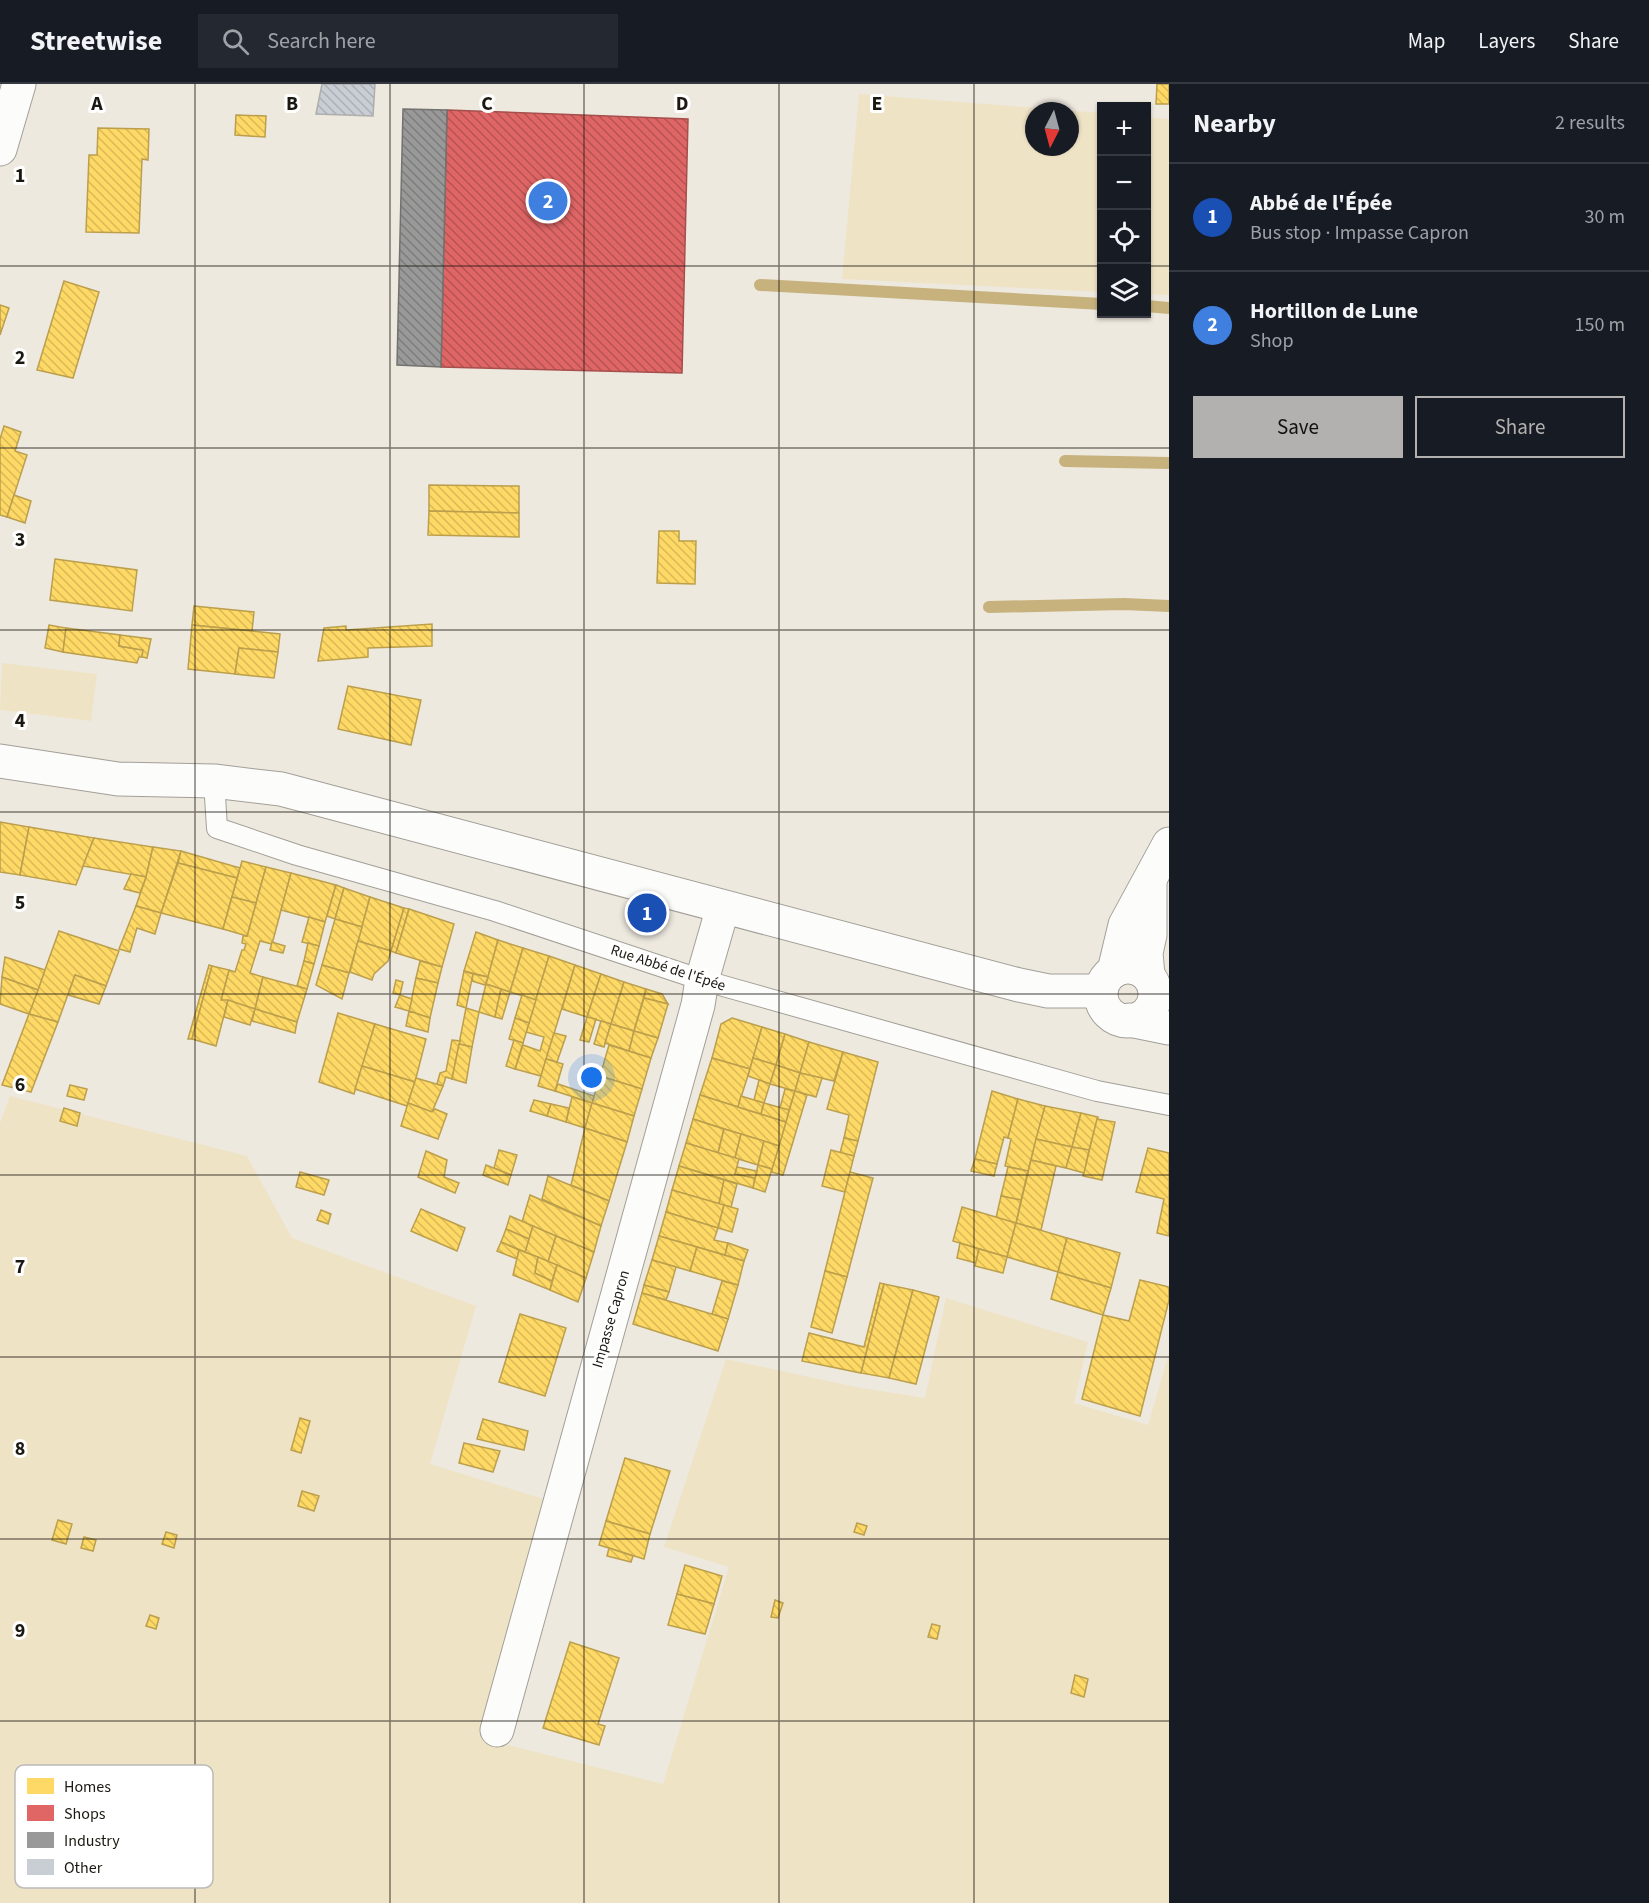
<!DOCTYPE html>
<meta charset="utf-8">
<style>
body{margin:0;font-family:"Source Sans 3",sans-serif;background:#242831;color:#f1f3f6}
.controls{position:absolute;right:18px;top:18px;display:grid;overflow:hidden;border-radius:0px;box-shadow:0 2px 4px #0004}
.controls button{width:54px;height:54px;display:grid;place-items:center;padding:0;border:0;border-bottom:2px solid #363941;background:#171b24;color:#f1f3f6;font:30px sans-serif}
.compass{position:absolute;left:1025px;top:18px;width:54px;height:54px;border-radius:50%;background:#171b24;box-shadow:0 2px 4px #0004;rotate:186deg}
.you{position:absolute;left:592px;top:994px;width:21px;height:21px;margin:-15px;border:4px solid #fff;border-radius:50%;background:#1a73e8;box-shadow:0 0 0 9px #1a73e833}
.badge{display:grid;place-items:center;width:39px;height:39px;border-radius:50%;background:#b2b1af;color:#fff;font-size:20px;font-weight:700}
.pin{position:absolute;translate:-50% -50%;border:3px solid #fff;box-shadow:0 2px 6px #0006}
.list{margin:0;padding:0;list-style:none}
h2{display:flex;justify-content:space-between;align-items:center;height:78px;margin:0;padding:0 24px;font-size:26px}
h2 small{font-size:20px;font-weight:400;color:#9ea1a6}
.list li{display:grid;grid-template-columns:39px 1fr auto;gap:18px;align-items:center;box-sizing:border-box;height:108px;padding:0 24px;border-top:2px solid #363941}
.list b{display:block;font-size:22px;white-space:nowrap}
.list p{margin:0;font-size:20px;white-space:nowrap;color:#9ea1a6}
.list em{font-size:20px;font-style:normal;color:#9ea1a6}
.actions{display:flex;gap:12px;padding:18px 24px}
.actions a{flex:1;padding:14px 0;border:2px solid #b2b1af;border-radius:0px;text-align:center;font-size:21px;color:#b2b1af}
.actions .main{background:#b2b1af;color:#111}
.icon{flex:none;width:33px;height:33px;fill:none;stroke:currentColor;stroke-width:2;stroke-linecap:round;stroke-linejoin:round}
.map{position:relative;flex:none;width:1169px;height:1819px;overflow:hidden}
header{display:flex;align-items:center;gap:36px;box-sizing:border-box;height:84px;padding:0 30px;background:#171b24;border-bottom:2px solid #363941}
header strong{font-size:28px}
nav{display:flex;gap:33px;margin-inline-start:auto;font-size:21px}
.search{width:420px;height:54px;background:#242831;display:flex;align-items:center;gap:15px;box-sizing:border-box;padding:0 21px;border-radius:0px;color:#9ea1a6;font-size:22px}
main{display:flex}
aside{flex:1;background:#171b24}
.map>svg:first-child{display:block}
.garden{fill:#efe3c6;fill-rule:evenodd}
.homes{fill:url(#homes-back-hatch);stroke:#bb9f4c;stroke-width:1.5}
.shops{fill:url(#shops-back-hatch);stroke:#a54f4c;stroke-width:1.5}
.industry{fill:url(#industry-back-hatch);stroke:#737270;stroke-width:1.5}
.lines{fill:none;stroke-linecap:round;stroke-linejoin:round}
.stream{stroke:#c7b27d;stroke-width:12}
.building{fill:url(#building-back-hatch);stroke:#adadac;stroke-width:1.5}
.lane-casing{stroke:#a39f98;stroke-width:22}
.street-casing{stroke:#a39f98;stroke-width:35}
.lane{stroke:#fcfcfa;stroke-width:20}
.street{stroke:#fcfcfa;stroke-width:33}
.grid{fill:none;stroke:#1b1811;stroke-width:1.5;stroke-opacity:0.55}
.labels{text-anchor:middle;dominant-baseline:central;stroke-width:6;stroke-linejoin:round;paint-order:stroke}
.street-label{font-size:15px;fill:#1b1811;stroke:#fff}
.key{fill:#fff;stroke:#bbbab8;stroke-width:1.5}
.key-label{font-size:16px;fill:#1b1811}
.grid-label{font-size:20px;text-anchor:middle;font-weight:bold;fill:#1b1811;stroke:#fff;stroke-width:6;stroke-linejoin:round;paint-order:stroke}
</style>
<header>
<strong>Streetwise</strong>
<div class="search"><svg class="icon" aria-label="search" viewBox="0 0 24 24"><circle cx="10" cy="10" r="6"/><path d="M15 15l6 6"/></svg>Search here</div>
<nav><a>Map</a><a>Layers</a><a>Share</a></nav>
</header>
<main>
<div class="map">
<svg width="1169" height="1819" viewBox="0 0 1169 1819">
<defs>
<pattern id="homes-back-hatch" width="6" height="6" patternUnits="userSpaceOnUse" patternTransform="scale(1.5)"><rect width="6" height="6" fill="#ffd966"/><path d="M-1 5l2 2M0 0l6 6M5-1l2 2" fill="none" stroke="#daba57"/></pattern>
<pattern id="shops-back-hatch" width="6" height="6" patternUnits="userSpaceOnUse" patternTransform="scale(1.5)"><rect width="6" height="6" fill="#e06666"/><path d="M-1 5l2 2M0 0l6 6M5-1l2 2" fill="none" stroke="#b55353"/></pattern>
<pattern id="industry-back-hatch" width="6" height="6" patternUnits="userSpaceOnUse" patternTransform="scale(1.5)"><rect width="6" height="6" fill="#999"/><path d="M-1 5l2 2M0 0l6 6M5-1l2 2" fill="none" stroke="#7c7c7b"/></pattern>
<pattern id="building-back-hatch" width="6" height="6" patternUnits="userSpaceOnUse" patternTransform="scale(1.5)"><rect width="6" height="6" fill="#c9ced5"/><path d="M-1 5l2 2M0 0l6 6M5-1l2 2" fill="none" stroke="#acb0b6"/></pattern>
</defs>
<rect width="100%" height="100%" fill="#eee9df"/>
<g class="garden">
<path d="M859,10l242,19v179l-259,-13zM1034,27h36v36h-36z"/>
<path d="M1146,33l23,2v176l-22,-1z"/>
<path d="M2,579l95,11 -6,47 -91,-11z"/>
<path d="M10,1012l237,60 45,82 184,68 -46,158 117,36 -63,239 179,45 66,-217 -65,-20 62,-188 130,28 69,11 21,-100 142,44 -14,61 74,22 21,-72v550h-1169v-780z"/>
</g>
<g class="homes">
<path d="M1157,0h12v20h-13z"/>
<path d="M236,31l30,1 -1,21 -30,-2z"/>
<path d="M98,44l51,1 -1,31 -6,-1 -3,74 -53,-1 3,-77h8z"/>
<path d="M64,197l35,11 -26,86 -36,-8z"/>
<path d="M0,221l9,3 -9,27z"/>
<path d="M4,342l17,6 -6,19 12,4 -20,62 -7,-2v-76z"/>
<path d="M429,401l90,1v27l-90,-2z"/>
<path d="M14,411l17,6 -6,22 -18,-6z"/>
<path d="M429,427l90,2v24l-91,-2z"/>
<path d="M659,447h20v10h17l-1,43 -38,-1z"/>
<path d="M55,475l82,11 -5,41 -82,-11z"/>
<path d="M194,522l60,6 -2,19 -60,-6z"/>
<path d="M432,540v22l-64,2v9l-50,4 6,-33 22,-2v4z"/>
<path d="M49,541l17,3 -3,24 -18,-4z"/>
<path d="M192,541l88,9 -2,18 -39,-4 -4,26 -47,-5z"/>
<path d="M66,544l54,7 -1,11 24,4 -1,7h-3l-2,6 -74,-11z"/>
<path d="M120,551l31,4 -4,19 -5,-1 1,-7 -24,-4z"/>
<path d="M239,564l39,4 -4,26 -39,-4z"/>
<path d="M348,602l73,14 -10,45 -73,-16z"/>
<path d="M0,738l29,5 -9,48 -20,-3z"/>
<path d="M29,743l65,11 -18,47 -56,-10z"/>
<path d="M94,754l59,9 -7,30 -63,-11z"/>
<path d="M153,763l28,4 -20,62 -25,-7 10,-29z"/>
<path d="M181,767l59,17 -3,10 -59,-15z"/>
<path d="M242,777l24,6 -10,36 -24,-6z"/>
<path d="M178,779l59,15 -14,51 -62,-16z"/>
<path d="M266,783l25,6 -19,71 -12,-3 -10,32 13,4 -8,32 -34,-9 8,-30 6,2 7,-22h2l2,-6 -4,-1 1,-7h4z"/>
<path d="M291,789l45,12 -11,37 -44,-12z"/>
<path d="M131,790l15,3 -6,16 -16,-4z"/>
<path d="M336,801l8,3 -9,31 -8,-3z"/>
<path d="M344,804l26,9 -8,30 -27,-8z"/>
<path d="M232,813l24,6 -9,33 -24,-7z"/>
<path d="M370,813l34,11 -13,43 -33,-10z"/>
<path d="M136,822l25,7 -6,21 -18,-6 -7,24 -11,-3z"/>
<path d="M404,824l5,1 -13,44 -5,-2z"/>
<path d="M409,825l45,15 -12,43 -46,-14z"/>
<path d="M309,833l16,5 -6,24 -17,-4z"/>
<path d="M335,835l27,8 -13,46 -27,-8z"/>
<path d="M59,847l60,20 -13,35 -31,-11 -17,47 -29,-8z"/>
<path d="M476,848l22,8 -10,37 -24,-6z"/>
<path d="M498,856l25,8 -13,44 -24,-8z"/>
<path d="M358,857l33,10 -3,10 -14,13 -2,6 -22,-8z"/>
<path d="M272,858l13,4 -2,7 -13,-3z"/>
<path d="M308,859l11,3 -5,18 -10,-3z"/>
<path d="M523,864l26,8 -13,44 -26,-8z"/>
<path d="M549,872l26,9 -34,111 -26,-7 8,-24 17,6 4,-14 -18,-5z"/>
<path d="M5,873l40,13 -7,20 -36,-13z"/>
<path d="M304,877l10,3 -7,25 -10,-3z"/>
<path d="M420,877l22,6 -4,16 -22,-5z"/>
<path d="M209,881l3,1 -20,73h-4z"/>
<path d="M322,881l27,8 -7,26 -26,-14z"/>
<path d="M575,881l26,9 -14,43 -25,-8z"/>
<path d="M212,882l17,4 -8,30h7l-12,46 -24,-7z"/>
<path d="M464,887l9,3 -7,34 -9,-3z"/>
<path d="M473,890l15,3 -3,8 -13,-4z"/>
<path d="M601,890l23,8 -13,42 -24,-7z"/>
<path d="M75,891l31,11 -7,18 -31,-9z"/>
<path d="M2,893l36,13 -9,24 -29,-10z"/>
<path d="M263,893l44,12 -10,33 -42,-13z"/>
<path d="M416,894l22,5 -8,35 -21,-7z"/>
<path d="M396,896l7,2 -3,13 -7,-2z"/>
<path d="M624,898l22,7 -12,42 -23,-7z"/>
<path d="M486,900l15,5 -6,28 -16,-5z"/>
<path d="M501,905l9,3 -8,27 -7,-2z"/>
<path d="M646,905l16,5 6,10 -24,-6z"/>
<path d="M400,911l12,4 -3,12 -14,-4z"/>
<path d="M522,911l14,5 -7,23 -14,-5z"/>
<path d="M644,914l24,6 -10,34 -24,-7z"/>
<path d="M228,916l27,9 -5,16 -26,-8z"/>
<path d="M466,924l13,4 -7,35 -13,-3z"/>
<path d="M255,925l42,13 -2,11 -43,-12z"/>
<path d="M409,927l21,7 -2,14 -22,-6z"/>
<path d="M338,929l37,11 -21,70 -35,-12z"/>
<path d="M29,930l29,8 -27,70 -29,-7z"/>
<path d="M587,933l9,2 -7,23 -9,-2z"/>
<path d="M515,934l14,5 -6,20 -14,-4z"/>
<path d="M732,934l30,9 -12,42 -38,-11 9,-34z"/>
<path d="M601,937l10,3 -7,23 -10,-3z"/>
<path d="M375,940l51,15 -11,43 -53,-16z"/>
<path d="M611,940l23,7 -5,20 -24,-8z"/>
<path d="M762,943l23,7 -9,31 -23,-7z"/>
<path d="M634,947l24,7 -7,20 -22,-7z"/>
<path d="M554,949l12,3 -9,26 -11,-3z"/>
<path d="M785,950l24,8 -9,31 -24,-8z"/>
<path d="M452,956l8,1 -8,38 -6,-2 -3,9 -6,-2 3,-11 6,-2z"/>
<path d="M514,956l9,3 -8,26 -9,-3z"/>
<path d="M809,958l34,10 -9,29 -34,-8z"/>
<path d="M459,960l13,3 -6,36 -14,-4z"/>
<path d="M609,961l42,13 -9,31 -42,-13z"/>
<path d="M843,968l35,10 -20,79 -14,-3 5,-23 -22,-6z"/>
<path d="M712,974l38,11 -12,38 -38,-12z"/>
<path d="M753,974l23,7 -6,19 -22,-8z"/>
<path d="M546,975l17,5 -8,27 -17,-5z"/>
<path d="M776,981l24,8 -5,18 -25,-7z"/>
<path d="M362,982l53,16 -8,24 -52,-17z"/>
<path d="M800,989l22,5 -6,19 -21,-6z"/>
<path d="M600,992l42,13 -8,27 -42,-13z"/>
<path d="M416,994l27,8 -11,26 -24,-9z"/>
<path d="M759,996l11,4 -6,19 -10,-3z"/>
<path d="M558,1000l36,12 -2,7 -37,-12z"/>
<path d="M70,1001l17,4 -3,11 -17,-4z"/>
<path d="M785,1005l10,2 -6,19 -9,-2z"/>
<path d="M795,1007l12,4 -24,80 -12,-3z"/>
<path d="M992,1007l26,8 -10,39 -4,-1 -7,27 -22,-5z"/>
<path d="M700,1011l86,27 -7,24 -86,-27z"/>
<path d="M741,1012l23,7 -3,11 -23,-7z"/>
<path d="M572,1013l20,6 -7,25 -19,-6z"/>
<path d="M1018,1015l27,7 -17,65 -23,-5 6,-27 -3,-1z"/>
<path d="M534,1016l17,4 -4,12 -17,-5z"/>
<path d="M408,1019l24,9 3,-3 12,5 -9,25 -37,-13z"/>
<path d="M592,1019l42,13 -7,26 -42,-14z"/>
<path d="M764,1019l25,7 -3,12 -25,-8z"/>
<path d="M551,1020l18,4 -3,14 -19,-6z"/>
<path d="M1045,1022l36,7 -9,34 -36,-8z"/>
<path d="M64,1024l16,5 -3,13 -17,-5z"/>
<path d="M1081,1029l17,4 -9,33 -17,-3z"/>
<path d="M693,1035l31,10 -6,24 -32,-10z"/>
<path d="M1097,1035l18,3 -13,58 -19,-4z"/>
<path d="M585,1044l42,14 -18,59 -38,-16z"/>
<path d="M724,1045l17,5 -6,24 -17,-5z"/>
<path d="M741,1050l23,7 -6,24 -23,-7z"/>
<path d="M844,1054l14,3 -4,15 -14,-3z"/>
<path d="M1036,1055l36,8 -6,21 -35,-8z"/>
<path d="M764,1057l15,5 -7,23 -14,-4z"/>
<path d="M686,1059l53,16 -4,15 20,4 -2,10 -74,-22z"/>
<path d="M1072,1063l17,3 -5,23 -18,-5z"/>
<path d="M1148,1064l21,5v83l-12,-3 7,-34 -28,-7z"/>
<path d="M499,1066l18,5 -6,20 -17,-7z"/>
<path d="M831,1066l23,6 -9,36 -23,-6z"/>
<path d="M426,1067l21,9 -3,17 15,6 -4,10 -37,-16z"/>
<path d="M975,1075l22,5 -3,12 -23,-5z"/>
<path d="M1031,1076l25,6 -15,64 -25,-7z"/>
<path d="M486,1081l25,10 -3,10 -25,-10z"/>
<path d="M758,1081l14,4 -7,23 -12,-4z"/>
<path d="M679,1082l45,14 -5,24 -47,-14z"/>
<path d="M737,1083l20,4 -2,7 -20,-4z"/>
<path d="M1008,1083l20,4 -7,29 -20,-4z"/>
<path d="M300,1088l29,8 -5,15 -28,-8z"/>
<path d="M850,1088l23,6 -26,99 -22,-6z"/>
<path d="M548,1092l61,25 -8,25 -59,-27z"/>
<path d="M724,1096l13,4 -6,23 -12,-3z"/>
<path d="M672,1106l52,15 -6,23 -52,-16z"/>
<path d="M530,1111l71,31 -7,26 -72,-30z"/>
<path d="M1001,1112l20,4 -5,23 -20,-5z"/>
<path d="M724,1121l14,4 -6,23 -14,-4z"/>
<path d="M962,1123l54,16 -9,34 -54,-16z"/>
<path d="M421,1125l44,19 -8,23 -46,-20z"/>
<path d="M321,1126l10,4 -3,10 -11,-4z"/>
<path d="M666,1128l52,16 -4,12 14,3 -3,12 -66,-19z"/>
<path d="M510,1132l23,10 -4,13 -23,-10z"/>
<path d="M1016,1139l51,15 -9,34 -51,-15z"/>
<path d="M533,1142l23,10 -8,26 -23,-10z"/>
<path d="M506,1145l23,10 -4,13 -24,-10z"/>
<path d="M556,1152l38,16 -8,26 -38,-16z"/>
<path d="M659,1152l38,11 -7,24 -38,-11z"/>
<path d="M1067,1154l53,15 -9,35 -53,-16z"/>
<path d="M501,1158l18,8 -2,9 -20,-8z"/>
<path d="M728,1159l20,7 -4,11 -19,-6z"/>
<path d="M960,1159l19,6 -3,14 -19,-5z"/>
<path d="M697,1163l47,14 -6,24 -48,-14z"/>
<path d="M979,1165l28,8 -4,16 -28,-7z"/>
<path d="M519,1166l19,7 -3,16 17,8 -2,9 -37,-15z"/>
<path d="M538,1173l19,8 -5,16 -17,-8z"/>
<path d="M652,1176l24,7 -7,25 -25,-7z"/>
<path d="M557,1181l29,13 -8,24 -28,-12z"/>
<path d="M825,1187l22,6 -15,56 -21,-6z"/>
<path d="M1058,1188l53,16 -8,27 -52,-16z"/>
<path d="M1140,1196l29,7v13l-29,116 -58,-17 21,-84 26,6z"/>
<path d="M722,1197l16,4 -10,34 -16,-5z"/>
<path d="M880,1199l4,1 -23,89 -59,-12 7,-28 55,14z"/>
<path d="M884,1200l29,6 -24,88 -28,-5z"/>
<path d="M644,1201l25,7 -3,8 -24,-7z"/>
<path d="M913,1206l26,7 -23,87 -27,-6z"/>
<path d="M642,1209l86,26 -10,32 -85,-27z"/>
<path d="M520,1230l46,14 -21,68 -46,-14z"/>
<path d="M300,1334l10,3 -9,32 -10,-3z"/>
<path d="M483,1335l45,12 -4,19 -47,-11z"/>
<path d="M464,1359l36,8 -7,21 -34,-9z"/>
<path d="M625,1374l45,13 -20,63 -44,-13z"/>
<path d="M302,1407l17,5 -5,15 -16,-5z"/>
<path d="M58,1436l14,4 -6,20 -14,-4z"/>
<path d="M606,1437l44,13 -6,25 -45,-14z"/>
<path d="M857,1439l10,3 -3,9 -10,-3z"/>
<path d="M166,1448l11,3 -3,13 -12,-4z"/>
<path d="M84,1453l12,3 -3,11 -12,-3z"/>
<path d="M609,1464l24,8 -2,6 -24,-6z"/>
<path d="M685,1481l37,11 -8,28 -37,-10z"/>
<path d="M677,1510l37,10 -9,30 -37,-9z"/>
<path d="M775,1516l8,3 -5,15 -7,-1z"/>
<path d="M150,1531l9,3 -3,11 -10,-3z"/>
<path d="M932,1540l8,2 -3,13 -9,-2z"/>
<path d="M570,1558l49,16 -21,66 7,2 -6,19 -56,-17z"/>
<path d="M1075,1591l13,4 -4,18 -13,-4z"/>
</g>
<path class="shops" d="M447,26l241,9 -6,254 -241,-6z"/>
<path class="industry" d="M403,25l44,1 -6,257 -44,-2z"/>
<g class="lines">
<g class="stream">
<path d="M760,201l342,19"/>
<path d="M1146,222l23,2"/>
<path d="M1065,377l104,2"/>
<path d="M989,523l135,-3 45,2"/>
</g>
</g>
<path class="building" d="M322,0h53l-2,32 -57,-2z"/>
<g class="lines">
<defs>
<path id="lane" d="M214,697l3,47 80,27 198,56 207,69 395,111 72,14"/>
<g id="street">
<path d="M0,65l19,-65"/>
<path d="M0,677l118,18 96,2 67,8 738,196 29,6h53"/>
<circle cx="1128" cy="910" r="27"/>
<path d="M1114,887l11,-46 44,-81"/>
<path d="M1148,891l-2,-22 4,-18v-54"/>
<path d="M1130,936l39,8"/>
<path d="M497,1646l201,-725 4,-25 21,-73"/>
</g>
</defs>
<use href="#lane" class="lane-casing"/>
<use href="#street" class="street-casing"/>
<use href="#lane" class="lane"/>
<use href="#street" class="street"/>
</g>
<path class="grid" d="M195,0v1819M390,0v1819M584,0v1819M779,0v1819M974,0v1819M0,182h1102M1146,182h23M0,364h1169M0,546h1169M0,728h1169M0,910h1169M0,1091h1169M0,1273h1169M0,1455h1169M0,1637h1169"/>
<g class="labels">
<g class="street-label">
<text transform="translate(668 884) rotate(18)">Rue Abbé de l'Épée</text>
<text transform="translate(611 1235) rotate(-74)">Impasse Capron</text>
</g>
</g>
<rect x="15" y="1681" width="198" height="123" rx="9" class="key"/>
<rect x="27" y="1694" width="27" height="16" fill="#ffd966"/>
<rect x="27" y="1721" width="27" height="16" fill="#e06666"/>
<rect x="27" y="1748" width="27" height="16" fill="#999"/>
<rect x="27" y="1775" width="27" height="16" fill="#c9ced5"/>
<g class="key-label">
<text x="64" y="1708">Homes</text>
<text x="64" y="1735">Shops</text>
<text x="64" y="1762">Industry</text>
<text x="64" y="1789">Other</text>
</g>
<g class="grid-label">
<text x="97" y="26">A</text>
<text x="292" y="26">B</text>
<text x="487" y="26">C</text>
<text x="682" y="26">D</text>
<text x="877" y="26">E</text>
<text x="20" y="98">1</text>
<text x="20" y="280">2</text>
<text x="20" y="462">3</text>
<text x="20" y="643">4</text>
<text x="20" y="825">5</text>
<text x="20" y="1007">6</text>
<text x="20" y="1189">7</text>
<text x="20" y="1371">8</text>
<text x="20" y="1553">9</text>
</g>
</svg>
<div class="controls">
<button>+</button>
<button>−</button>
<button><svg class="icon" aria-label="locate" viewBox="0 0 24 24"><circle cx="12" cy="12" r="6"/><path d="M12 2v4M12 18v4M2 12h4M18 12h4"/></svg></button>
<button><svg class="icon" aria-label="layers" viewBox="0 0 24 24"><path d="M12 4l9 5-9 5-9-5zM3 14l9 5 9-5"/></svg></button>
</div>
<svg class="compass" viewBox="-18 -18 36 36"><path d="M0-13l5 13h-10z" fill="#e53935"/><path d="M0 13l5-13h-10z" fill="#9ea1a6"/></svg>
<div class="you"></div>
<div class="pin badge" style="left:647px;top:829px;background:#1a4fb4">1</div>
<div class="pin badge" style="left:548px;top:117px;background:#3f7fe0">2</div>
</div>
<aside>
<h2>Nearby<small>2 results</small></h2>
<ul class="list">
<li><span class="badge" style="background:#1a4fb4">1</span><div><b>Abbé de l'Épée</b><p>Bus stop · Impasse Capron</p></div><em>30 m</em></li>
<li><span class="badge" style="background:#3f7fe0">2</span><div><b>Hortillon de Lune</b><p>Shop</p></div><em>150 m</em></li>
</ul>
<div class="actions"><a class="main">Save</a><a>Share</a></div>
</aside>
</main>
